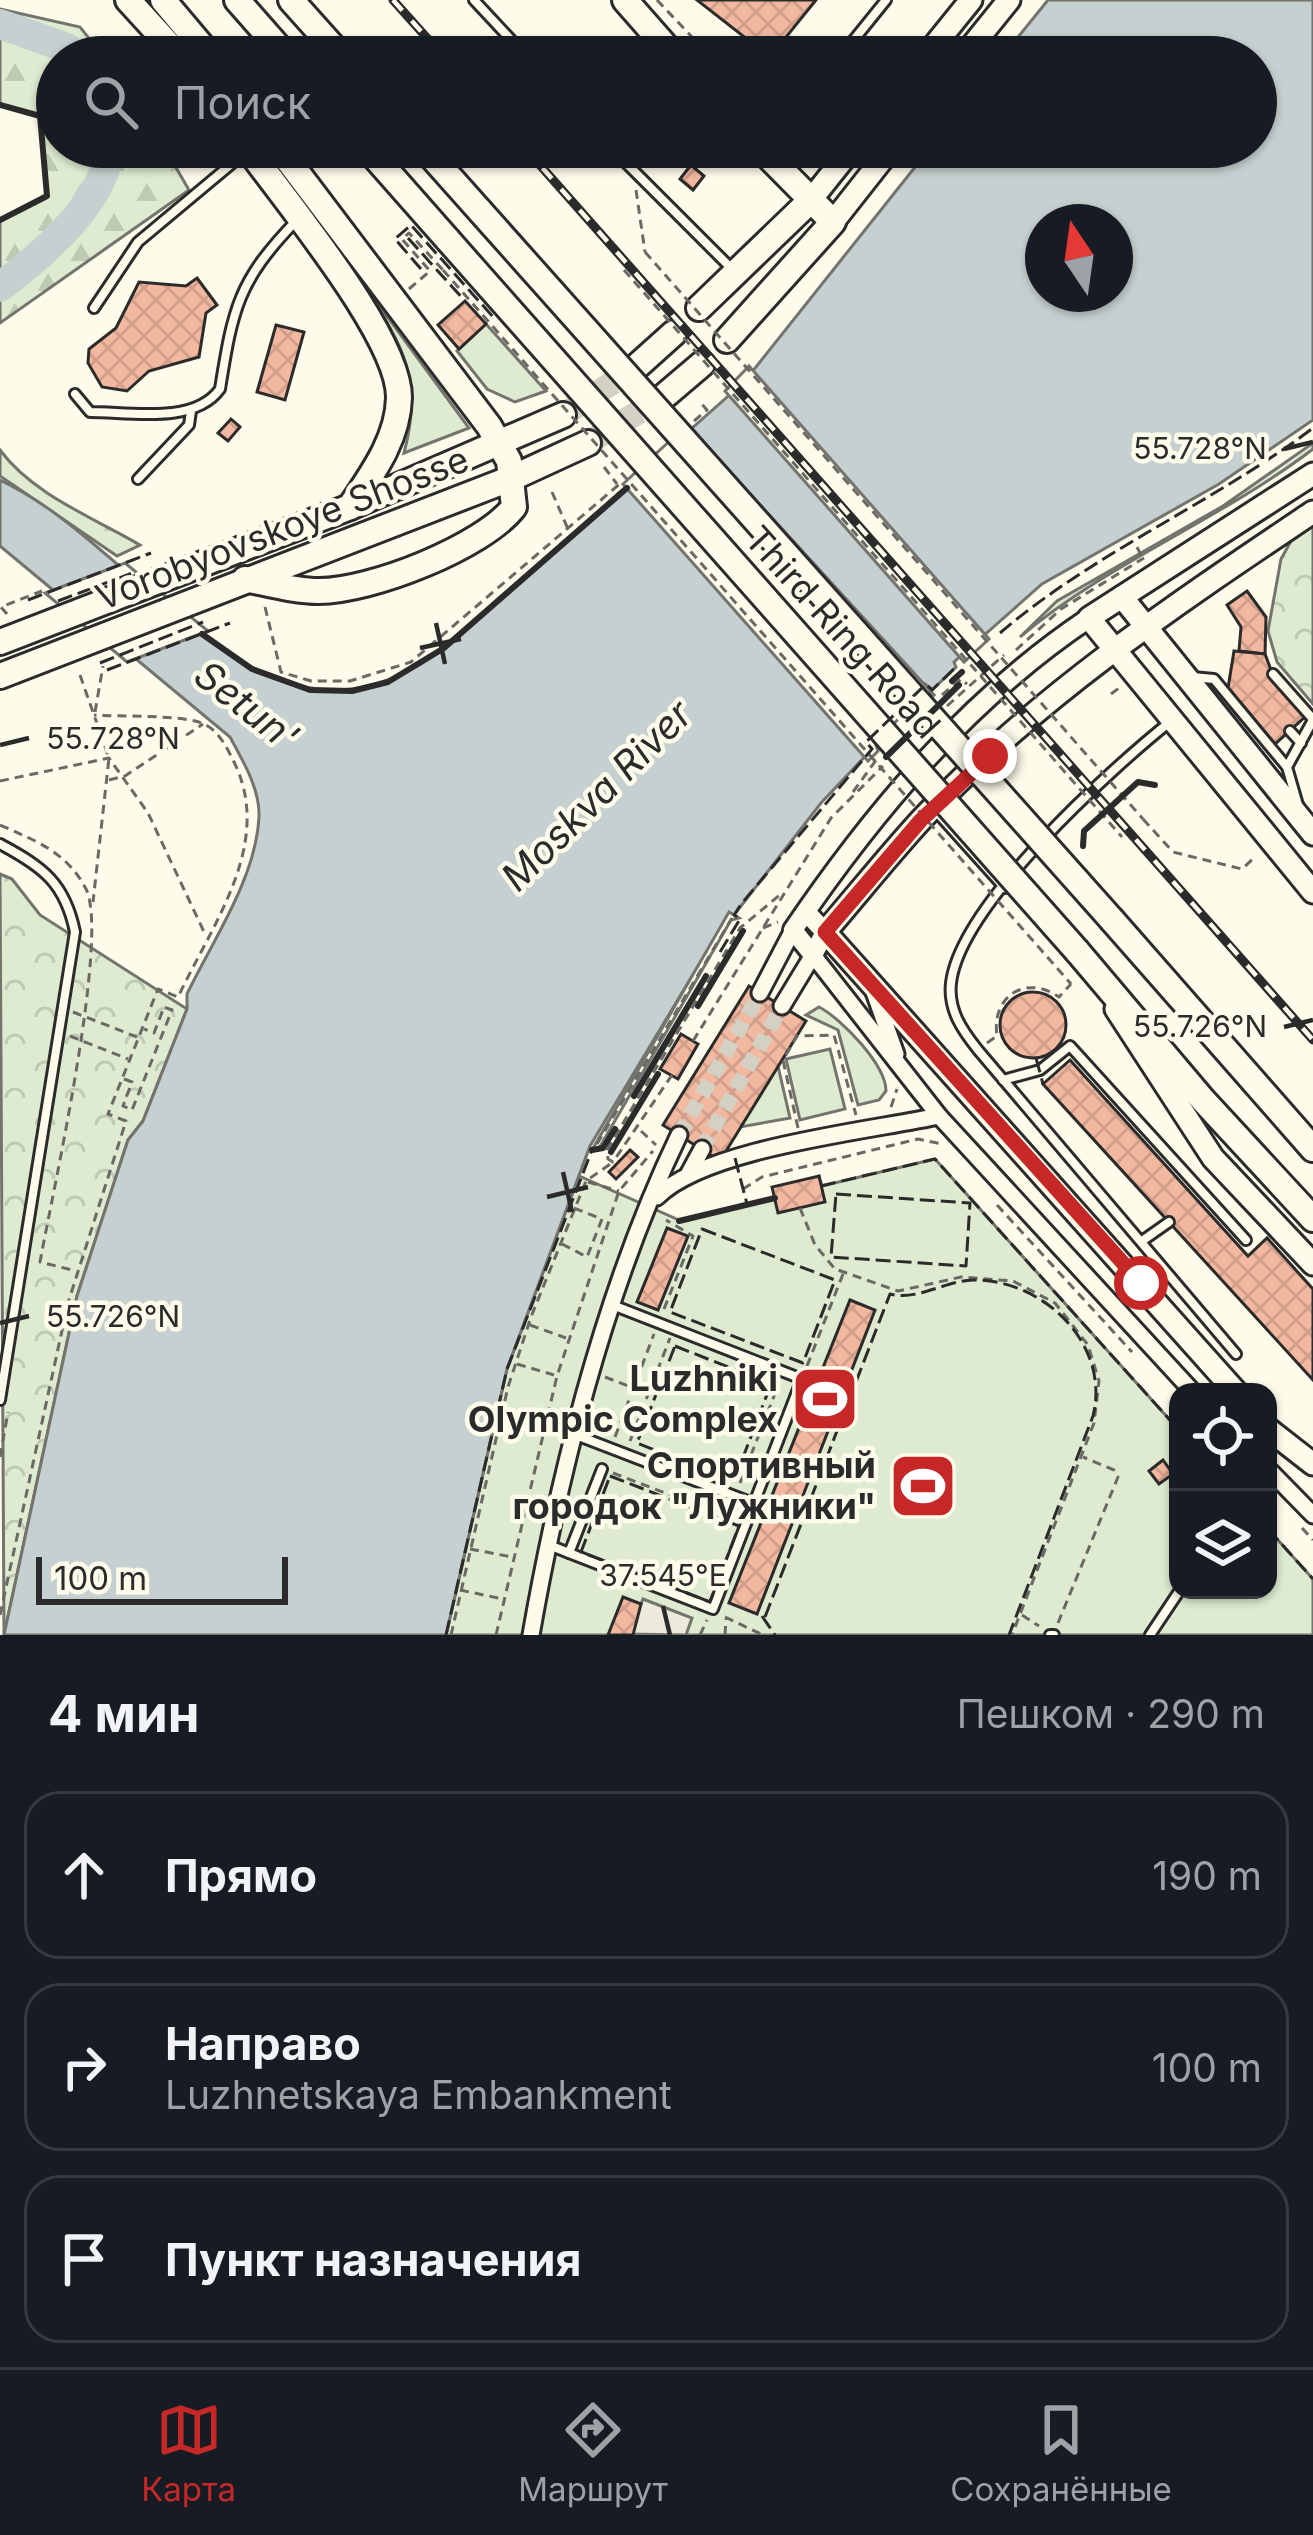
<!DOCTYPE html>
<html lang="ru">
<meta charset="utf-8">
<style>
body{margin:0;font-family:Inter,sans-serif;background:#20242c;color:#f1f3f6}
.controls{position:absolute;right:36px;bottom:36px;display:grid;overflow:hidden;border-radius:24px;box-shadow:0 3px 9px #0004}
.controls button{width:108px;height:108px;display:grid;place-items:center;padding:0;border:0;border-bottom:3px solid #363941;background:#171b24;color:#f1f3f6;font:60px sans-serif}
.compass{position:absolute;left:1025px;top:204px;width:108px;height:108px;border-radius:50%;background:#171b24;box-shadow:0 3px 9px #0004;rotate:347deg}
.scale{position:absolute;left:36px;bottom:30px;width:252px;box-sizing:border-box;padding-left:12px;border:6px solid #2b2b2b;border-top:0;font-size:33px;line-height:42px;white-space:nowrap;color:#2b2b2b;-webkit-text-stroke:9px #fdfbea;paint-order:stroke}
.stop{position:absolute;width:36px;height:36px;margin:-27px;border:9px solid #c62828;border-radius:50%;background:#fff}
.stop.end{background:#c62828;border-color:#fff;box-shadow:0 3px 12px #0008}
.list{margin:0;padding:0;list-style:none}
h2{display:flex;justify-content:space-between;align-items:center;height:156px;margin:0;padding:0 48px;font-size:51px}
h2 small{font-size:39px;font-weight:400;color:#9ea1a6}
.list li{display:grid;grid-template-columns:78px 1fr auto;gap:36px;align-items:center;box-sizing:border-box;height:168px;margin:0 24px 24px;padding:0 24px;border:3px solid #363941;border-radius:36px}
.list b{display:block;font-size:45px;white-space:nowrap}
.list p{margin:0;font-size:39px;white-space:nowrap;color:#9ea1a6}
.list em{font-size:39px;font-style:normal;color:#9ea1a6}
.icon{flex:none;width:66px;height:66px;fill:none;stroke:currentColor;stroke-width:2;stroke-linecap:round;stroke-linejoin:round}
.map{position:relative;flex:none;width:1313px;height:1635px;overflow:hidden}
.search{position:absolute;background:#171b24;box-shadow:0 3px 9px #0004;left:36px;right:36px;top:36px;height:132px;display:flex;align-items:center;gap:30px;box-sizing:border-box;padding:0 42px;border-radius:66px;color:#9ea1a6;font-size:45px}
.sheet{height:732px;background:#171b24}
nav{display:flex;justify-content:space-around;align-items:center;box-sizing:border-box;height:168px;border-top:3px solid #363941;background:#171b24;font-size:33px;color:#9ea1a6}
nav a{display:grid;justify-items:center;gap:6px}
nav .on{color:#c62828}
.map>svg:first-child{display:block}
.grass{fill:#deebd1;stroke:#74746e;stroke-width:3}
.forest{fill:url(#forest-firs);stroke:#74746e;stroke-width:3}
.park{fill:url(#park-crowns);stroke:#74746e;stroke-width:3}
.parking{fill:#eceadb;stroke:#74746e;stroke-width:3}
.water{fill:#c7d0d0;stroke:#74746e;stroke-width:3;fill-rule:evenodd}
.pier{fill:#fdfbea;stroke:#74746e;stroke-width:3}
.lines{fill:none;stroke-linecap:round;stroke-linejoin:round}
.river{stroke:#c7d0d0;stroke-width:30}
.building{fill:url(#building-cross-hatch);stroke:#2b2b2b;stroke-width:3}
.minor-tunnel{stroke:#d3d1c4;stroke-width:15;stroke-dasharray:15 8;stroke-linecap:butt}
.primary-tunnel{stroke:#d3d1c4;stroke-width:24;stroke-dasharray:24 12;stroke-linecap:butt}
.service-casing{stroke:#2b2b2b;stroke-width:14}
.minor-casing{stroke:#2b2b2b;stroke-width:21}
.tertiary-casing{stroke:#2b2b2b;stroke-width:24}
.secondary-casing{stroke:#2b2b2b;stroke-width:27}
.primary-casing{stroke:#2b2b2b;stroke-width:30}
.path{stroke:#6a6964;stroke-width:3;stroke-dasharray:9 6;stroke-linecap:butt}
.service{stroke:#fdfbea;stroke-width:8}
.minor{stroke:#fdfbea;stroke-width:15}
.tertiary{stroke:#fdfbea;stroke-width:18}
.secondary{stroke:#fdfbea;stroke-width:21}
.primary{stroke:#fdfbea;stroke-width:24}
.rail-casing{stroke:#2b2b2b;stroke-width:9}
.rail{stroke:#fdfbea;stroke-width:4.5;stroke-dasharray:14;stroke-linecap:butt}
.primary-bridge-casing{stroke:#2b2b2b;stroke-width:30;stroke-linecap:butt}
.path-bridge{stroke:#6a6964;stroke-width:3;stroke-dasharray:9 6;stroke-linecap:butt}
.primary-bridge{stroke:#fdfbea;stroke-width:24}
.fence{stroke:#2b2b2b;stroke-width:3;stroke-dasharray:15 6;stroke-linecap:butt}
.wall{stroke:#2b2b2b;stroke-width:6}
.route{stroke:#c62828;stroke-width:15}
.ticks{fill:none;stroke:#2b2b2b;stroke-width:4.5}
.labels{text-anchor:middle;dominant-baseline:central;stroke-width:9;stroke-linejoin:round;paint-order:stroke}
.street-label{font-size:36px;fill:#2b2b2b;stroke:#fdfbea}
.poi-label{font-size:36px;font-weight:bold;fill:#2b2b2b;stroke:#fdfbea;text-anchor:end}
.water-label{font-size:39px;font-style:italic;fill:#2b2b2b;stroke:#fdfbea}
.ticks-label{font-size:30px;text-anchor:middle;fill:#2b2b2b;stroke:#fdfbea;stroke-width:9;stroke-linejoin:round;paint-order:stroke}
</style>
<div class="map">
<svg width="1313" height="1635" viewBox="0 0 1313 1635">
<defs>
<pattern id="forest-firs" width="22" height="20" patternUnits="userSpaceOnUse" patternTransform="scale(3)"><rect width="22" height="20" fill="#deebd1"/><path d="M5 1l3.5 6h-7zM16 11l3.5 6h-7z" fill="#bfcab4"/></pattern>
<pattern id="park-crowns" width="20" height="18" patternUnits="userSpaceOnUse" patternTransform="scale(3)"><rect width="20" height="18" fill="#deebd1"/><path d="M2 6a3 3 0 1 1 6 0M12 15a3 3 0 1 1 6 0" fill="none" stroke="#bfcab4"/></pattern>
<pattern id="building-cross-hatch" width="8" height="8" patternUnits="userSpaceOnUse" patternTransform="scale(3)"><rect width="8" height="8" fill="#f2b8a0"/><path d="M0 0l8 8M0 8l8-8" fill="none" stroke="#d09e8a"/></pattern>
</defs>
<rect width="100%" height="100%" fill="#fdfbea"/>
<g class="grass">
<path d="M359,278l110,150 -65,25c21,-78 -4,-111 -45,-175z"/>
<path d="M486,324l60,67 -31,11 -28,-13 -30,-38z"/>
<path d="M1313,443v6c-93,71 -204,113 -293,188l37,-36 166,-95z"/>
<path d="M819,1007c23,12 67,58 67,84l-7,9 -21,5 -20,-75 -32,-15z"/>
<path d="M830,1049l15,60 -45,11 -14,-61z"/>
<path d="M777,1062l13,56 -50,9z"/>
<path d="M935,1159l243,270v161h90v-61l45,50v56h-867l61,-266 72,-193 100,44 95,-22 45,-22 3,10z"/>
</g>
<g class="forest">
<path d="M0,9l80,18 24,30h-47v90h107l25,43 -189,133v-103l47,-24 -7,-79 -40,-12z"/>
<path d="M0,450c32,44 94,68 140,95l-23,11 -117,-80z"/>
</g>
<g class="park">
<path d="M1313,525v179l-36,-42 -9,-31 13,-72 10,-18z"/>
<path d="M0,874l12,5 28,36 147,94 -44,112 -15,19 -51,156 -73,339z"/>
</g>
<path class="parking" d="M643,1599l49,19 -6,17 -57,-1z"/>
<path class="water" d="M1048,0h265v420l-94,64 -177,100 -88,78 2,5 -24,23 -7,-6 -58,58 5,7 -51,54 -87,112 -4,-2 -140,233 -83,223 -61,266h-442l73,-339 51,-156 15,-19 44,-112v-15c26,-54 69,-116 72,-177 1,-28 -16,-56 -29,-80l-230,-191v-66c146,68 265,305 444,168l300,-266 187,-235h325v-90h-254zM1043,222h72v72h-72z"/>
<g class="pier">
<path d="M749,366l240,273 -25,23 -239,-271z"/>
<path d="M687,425l248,271 -9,-4 -51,50 3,9 -10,10 -245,-277z"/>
<path d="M125,563l83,68 -81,31 -82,-69z"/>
<path d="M729,912l10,6 -8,2 -133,230h-6z"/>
</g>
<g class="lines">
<g class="river">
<path d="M0,24l67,24 7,9"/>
<path d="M0,287c41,-31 107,-86 109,-140"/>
</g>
</g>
<g class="building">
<path d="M697,0h119l-46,57z"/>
<path d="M691,165l13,11 -11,14 -13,-11z"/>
<path d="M197,278l20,27 -11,8 -7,44 -50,14 -22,20 -25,-4 -14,-24 1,-14 27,-21 23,-46 47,4z"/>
<path d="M465,301l21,23 -27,25 -21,-24z"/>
<path d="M276,325l28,7 -19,68 -28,-8z"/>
<path d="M231,419l9,8 -12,14 -10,-8z"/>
<path d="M1247,591l19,26 -1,37 -26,-3 2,-24 -14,-22z"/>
<path d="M1234,651l31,3 8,21 34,40 -32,29 -47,-56z"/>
<path d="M749,986l57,35 -86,140 -57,-36z"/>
<circle cx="1033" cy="1025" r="33"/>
<path d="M681,1034l17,10 -20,35 -18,-10z"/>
<path d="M1070,1060l178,196 19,-18 46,51v91l-270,-296z"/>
<path d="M630,1150l8,7 -22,22 -7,-7z"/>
<path d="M819,1176l6,26 -47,11 -6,-26z"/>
<path d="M667,1228l21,8 -30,74 -21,-8z"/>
<path d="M850,1300l25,10 -118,304 -28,-11z"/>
<path d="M1163,1460l10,14 -14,10 -10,-13z"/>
<path d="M623,1597l18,7 -8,31h-25z"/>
</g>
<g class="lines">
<g class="minor-tunnel">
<path d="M679,1135l81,-142"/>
<path d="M702,1149l80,-143"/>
</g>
<g class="primary-tunnel">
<path d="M563,415l72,-47"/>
<path d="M588,443l74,-45"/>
</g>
<defs>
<g id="service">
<path d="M474,0l53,57"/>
<path d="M840,57l46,-57"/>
<path d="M610,147l121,121"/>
<path d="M94,308l44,-66 109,-91"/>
<path d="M75,394l15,18c40,0 104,13 130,-23 13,-81 18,-108 76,-168"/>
<path d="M138,479l51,-54 2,-14"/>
<path d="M1273,674l40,45"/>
<path d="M1192,677l22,2 73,88 11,38"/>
<path d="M1171,721c-60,48 -211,184 -220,262 -3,27 11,47 27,67l258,304"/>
<path d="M1290,731l11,12"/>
<path d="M1287,767l26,-47"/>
<path d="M934,809l71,79"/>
<path d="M0,844c43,23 65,39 75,88l-75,468"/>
<path d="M1003,1080l37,-10 30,-24 176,194"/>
<path d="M1142,1241l27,-19"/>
<path d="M576,1435l177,68"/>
<path d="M549,1545l20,8 33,-84"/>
<path d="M569,1553l144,56 89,-230 -187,-73"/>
<path d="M1050,1635h4"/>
<path d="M1150,1635l30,-45"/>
</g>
<g id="minor">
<path d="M874,992l22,62"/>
<path d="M760,993l33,-63"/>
<path d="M782,1006l31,-51 126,161 254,276"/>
<path d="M689,1173l13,-24"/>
<path d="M657,1197c48,-49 211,-66 282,-81"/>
<path d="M1268,1469l45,46"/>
<path d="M531,1635c29,-165 75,-348 148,-500"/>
</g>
<path id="tertiary" d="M806,912l19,20 -12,23 -20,-25c81,-119 175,-231 296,-312"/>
<g id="secondary">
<path d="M925,57l46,-57"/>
<path d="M963,57l46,-57"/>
<path d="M810,201l43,-54"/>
<path d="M833,222l59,-75"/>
<path d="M1313,474l-224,144 224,274"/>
<path d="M1122,597l191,237"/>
<path d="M1116,1009l97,149 100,106"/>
<path d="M1236,1392l-411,-460c32,-37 63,-76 96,-112 114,-122 255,-216 392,-308"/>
<path d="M1268,1429l45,35"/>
</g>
<g id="primary">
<path d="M128,0l52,57"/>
<path d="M163,0l48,57"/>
<path d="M237,0l50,57"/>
<path d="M291,0l51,57"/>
<path d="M625,0l50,57"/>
<path d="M247,147c38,54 153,190 152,251 -1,41 -27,76 -49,109"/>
<path d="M366,147l82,93"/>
<path d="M423,147l57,64"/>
<path d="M699,308l111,-107"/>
<path d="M727,340l106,-118 -74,-75"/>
<path d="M635,368l39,-35"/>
<path d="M662,398l40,-34"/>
<path d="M245,579c25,5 50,12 74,12 52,0 164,-44 195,-84l-5,-46 -20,-35 -211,-279"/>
<path d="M0,642l350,-135 213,-92"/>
<path d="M0,676l512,-198 76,-35"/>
<path d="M1112,920l201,229"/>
<path d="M1077,951l126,149 110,119"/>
</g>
</defs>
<use href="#service" class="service-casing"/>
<use href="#minor" class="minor-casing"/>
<use href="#tertiary" class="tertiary-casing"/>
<use href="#secondary" class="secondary-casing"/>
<use href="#primary" class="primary-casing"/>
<g class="path">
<path d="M657,0l54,57"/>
<path d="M794,147l11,8 15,-1"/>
<path d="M636,190l9,62"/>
<path d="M409,289l21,-18 -28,-32 7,-6 34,37"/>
<path d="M694,421l13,-11 -8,-9"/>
<path d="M604,467l13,17"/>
<path d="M552,492l16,37"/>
<path d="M1137,547l5,10"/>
<path d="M265,607l16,65 30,9h39l61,-19 211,-180"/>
<path d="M7,614l-6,-7 41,-16"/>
<path d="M1016,650l45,-41 83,-51"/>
<path d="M80,675l29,83 -16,144"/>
<path d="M1111,694l8,-6"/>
<path d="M942,695l19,-16 6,5"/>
<path d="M947,706l57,-51"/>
<path d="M95,712l8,-46"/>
<path d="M109,780l16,-4 78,-52"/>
<path d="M0,781l109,-23 39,55 58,123"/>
<path d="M853,792l26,-36"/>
<path d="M1143,819l30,33 69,17 13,-12"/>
<path d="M0,825c36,16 67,27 86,64 24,49 -34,306 -46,373l36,9"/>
<path d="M763,928l15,-6"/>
<path d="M73,1012l64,25"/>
<path d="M70,1036l58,23"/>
<path d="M693,1041l138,-223 52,-52"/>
<path d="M987,1043l10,-7c-6,-40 29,-62 62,-39l12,-13"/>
<path d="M672,1075l-59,87 -5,-3 -1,-9 133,-222 41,-34"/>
<path d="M124,1079l8,3 -9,24 9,4 40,-100 -8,-3 -10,26 -10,-4"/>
<path d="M891,1107l6,-18"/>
<path d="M798,1128l-15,-68 14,-24 37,-1 22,80"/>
<path d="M641,1131l15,14"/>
<path d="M597,1144l135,-226"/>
<path d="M588,1182l31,9"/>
<path d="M743,1189l19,-12 156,-38 24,5"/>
<path d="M997,1205l135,147"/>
<path d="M800,1208l15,37 20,24 63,22 63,-14 52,4 42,22 33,42 11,36 -5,42 -82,212"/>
<path d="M562,1244l25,13 15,-38 -28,-11"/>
<path d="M664,1309l29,-73 -27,-16"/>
<path d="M530,1325l36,13"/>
<path d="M517,1364l37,11"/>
<path d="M807,1366l36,-92"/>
<path d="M605,1377l41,16"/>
<path d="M615,1437l39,-103"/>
<path d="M630,1441l40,-103"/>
<path d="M0,1457l8,-45"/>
<path d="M613,1473l120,46"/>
<path d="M740,1483l38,-97"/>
<path d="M1302,1528l11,12"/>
<path d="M470,1549l42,8"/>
<path d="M460,1590l43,9"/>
<path d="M0,1615l68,-312 58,-182 -18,-7 50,-125 20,8c35,-74 96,-154 56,-235 -7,-14 -14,-29 -28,-37 -20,-11 -86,-8 -112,-10"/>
<path d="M1022,1615l17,11"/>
<path d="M725,1617l38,18"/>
<path d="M1058,1623l60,-146 -4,-7 -31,-13"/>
<path d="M451,1635l57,-248 23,-70 55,-136 27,-19"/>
<path d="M496,1635l61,-259 62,-185 34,-40"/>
<path d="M700,1635l7,-15"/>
<path d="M725,1635l1,-16"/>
</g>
<use href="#service" class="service"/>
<use href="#minor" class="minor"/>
<use href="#tertiary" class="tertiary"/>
<use href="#secondary" class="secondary"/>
<use href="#primary" class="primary"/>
<defs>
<g id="rail">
<path d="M393,0l51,57"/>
<path d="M524,147l789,893"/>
</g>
</defs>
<use href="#rail" class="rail-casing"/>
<use href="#rail" class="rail"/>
<defs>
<g id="primary-bridge">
<path d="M480,211l632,709"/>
<path d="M448,240l629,711"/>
</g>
</defs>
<use href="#primary-bridge" class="primary-bridge-casing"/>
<g class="path-bridge">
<path d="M645,252l498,567"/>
<path d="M443,270l628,714"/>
<path d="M624,270l498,567"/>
</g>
<use href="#primary-bridge" class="primary-bridge"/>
<g class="fence">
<path d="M408,238l57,63"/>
<path d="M421,269l-26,-30 16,-14 83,93"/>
<path d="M28,600l123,-47"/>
<path d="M58,601l77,-29"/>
<path d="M1000,633c96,-82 212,-129 313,-205"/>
<path d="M100,663l103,-41"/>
<path d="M107,670l123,-47"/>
<path d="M720,952l20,-33 -6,-4 8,-12 130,-154 -6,-7 60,-58 6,6 24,-23"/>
<path d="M1036,1058l7,26"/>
<path d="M735,1158l12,46"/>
<path d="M821,1186l114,-27 243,270"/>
<path d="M836,1194l134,9 -4,63 -135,-9z"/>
<path d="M702,1229l133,51 -32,83 -133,-51z"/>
<path d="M675,1346l96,38 -37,97 -97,-38z"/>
<path d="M610,1476l129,50 -29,76 -129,-50z"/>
<path d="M1268,1529l45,50"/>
<path d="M762,1616l13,19"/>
<path d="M765,1617l125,-323c28,7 54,-13 83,-14 70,-1 138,64 120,136l-84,219"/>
<path d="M446,1635l61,-266 85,-219"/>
</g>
<g class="wall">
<path d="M0,105l40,11 7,80 -47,24"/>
<path d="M202,634l50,35 58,21 42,1 36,-9 56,-34 183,-160"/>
<path d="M952,681l10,-9"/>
<path d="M886,757l73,-72"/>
<path d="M1083,846l1,-15 54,-49 17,3"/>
<path d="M698,1006l45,-75"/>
<path d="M634,1096l72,-120"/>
<path d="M592,1150l11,-2 12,-19"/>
<path d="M611,1152l47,-78"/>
<path d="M679,1221l96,-23"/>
</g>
</g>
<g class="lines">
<path class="route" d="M990,756l-69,64 -96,112 316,351"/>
</g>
<path class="ticks" d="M1284,449l29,-7M436,623l9,41M420,648l41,-9M0,745l29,-7M1284,1027l29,-7M563,1172l9,40M547,1197l41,-10M0,1323l29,-7M663,1606l7,29"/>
<defs>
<symbol id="stadium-square" viewBox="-11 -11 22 22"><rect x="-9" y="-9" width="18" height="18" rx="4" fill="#c62828" stroke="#fdfbea"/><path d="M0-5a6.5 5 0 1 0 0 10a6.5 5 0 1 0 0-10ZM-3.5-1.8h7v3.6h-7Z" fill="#fff"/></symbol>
</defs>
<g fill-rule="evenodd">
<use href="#stadium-square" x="787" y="1361" width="76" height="76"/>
<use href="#stadium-square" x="885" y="1448" width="76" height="76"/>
</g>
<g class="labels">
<g class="street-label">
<text transform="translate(282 528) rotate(-21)">Vorobyovskoye Shosse</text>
<text transform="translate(843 632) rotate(48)">Third Ring Road</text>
</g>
<g class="poi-label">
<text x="778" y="1378">Luzhniki<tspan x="778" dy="41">Olympic Complex</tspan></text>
<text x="876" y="1465">Спортивный<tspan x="876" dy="41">городок "Лужники"</tspan></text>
</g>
<g class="water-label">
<text transform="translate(247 705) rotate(38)">Setun'</text>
<text transform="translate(596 795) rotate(-45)">Moskva River</text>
</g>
</g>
<g class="ticks-label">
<text x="1200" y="459">55.728°N</text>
<text x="113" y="749">55.728°N</text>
<text x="1200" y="1037">55.726°N</text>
<text x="113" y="1327">55.726°N</text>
<text x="663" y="1586">37.545°E</text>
</g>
</svg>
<div class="controls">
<button><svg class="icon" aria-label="locate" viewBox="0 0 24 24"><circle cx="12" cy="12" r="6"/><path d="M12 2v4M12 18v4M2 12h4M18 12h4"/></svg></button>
<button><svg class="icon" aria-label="layers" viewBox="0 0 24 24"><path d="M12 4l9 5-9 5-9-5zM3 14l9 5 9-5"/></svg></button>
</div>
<svg class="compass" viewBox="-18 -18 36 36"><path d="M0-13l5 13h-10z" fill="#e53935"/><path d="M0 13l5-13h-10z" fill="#9ea1a6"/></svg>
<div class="scale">100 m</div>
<div class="stop" style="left:1141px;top:1283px"></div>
<div class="stop end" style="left:990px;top:756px"></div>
<div class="search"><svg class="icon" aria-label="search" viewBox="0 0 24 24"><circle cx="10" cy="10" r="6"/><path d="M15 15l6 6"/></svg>Поиск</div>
</div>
<section class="sheet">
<h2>4 мин<small>Пешком · 290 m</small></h2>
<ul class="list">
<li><svg class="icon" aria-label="ahead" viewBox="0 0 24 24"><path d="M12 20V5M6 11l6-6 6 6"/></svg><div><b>Прямо</b></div><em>190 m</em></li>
<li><svg class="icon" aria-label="right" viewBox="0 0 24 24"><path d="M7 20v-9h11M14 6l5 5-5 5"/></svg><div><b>Направо</b><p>Luzhnetskaya Embankment</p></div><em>100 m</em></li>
<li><svg class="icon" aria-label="arrive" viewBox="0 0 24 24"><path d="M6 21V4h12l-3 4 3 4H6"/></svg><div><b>Пункт назначения</b></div></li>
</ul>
</section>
<nav>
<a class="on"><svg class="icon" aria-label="map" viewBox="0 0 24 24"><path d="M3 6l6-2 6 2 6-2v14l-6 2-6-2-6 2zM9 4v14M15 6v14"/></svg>Карта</a>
<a><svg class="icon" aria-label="directions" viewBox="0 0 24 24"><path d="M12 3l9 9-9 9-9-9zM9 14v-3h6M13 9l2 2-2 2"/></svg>Маршрут</a>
<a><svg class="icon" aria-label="saved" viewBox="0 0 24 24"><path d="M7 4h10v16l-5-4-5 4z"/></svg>Сохранённые</a>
</nav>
